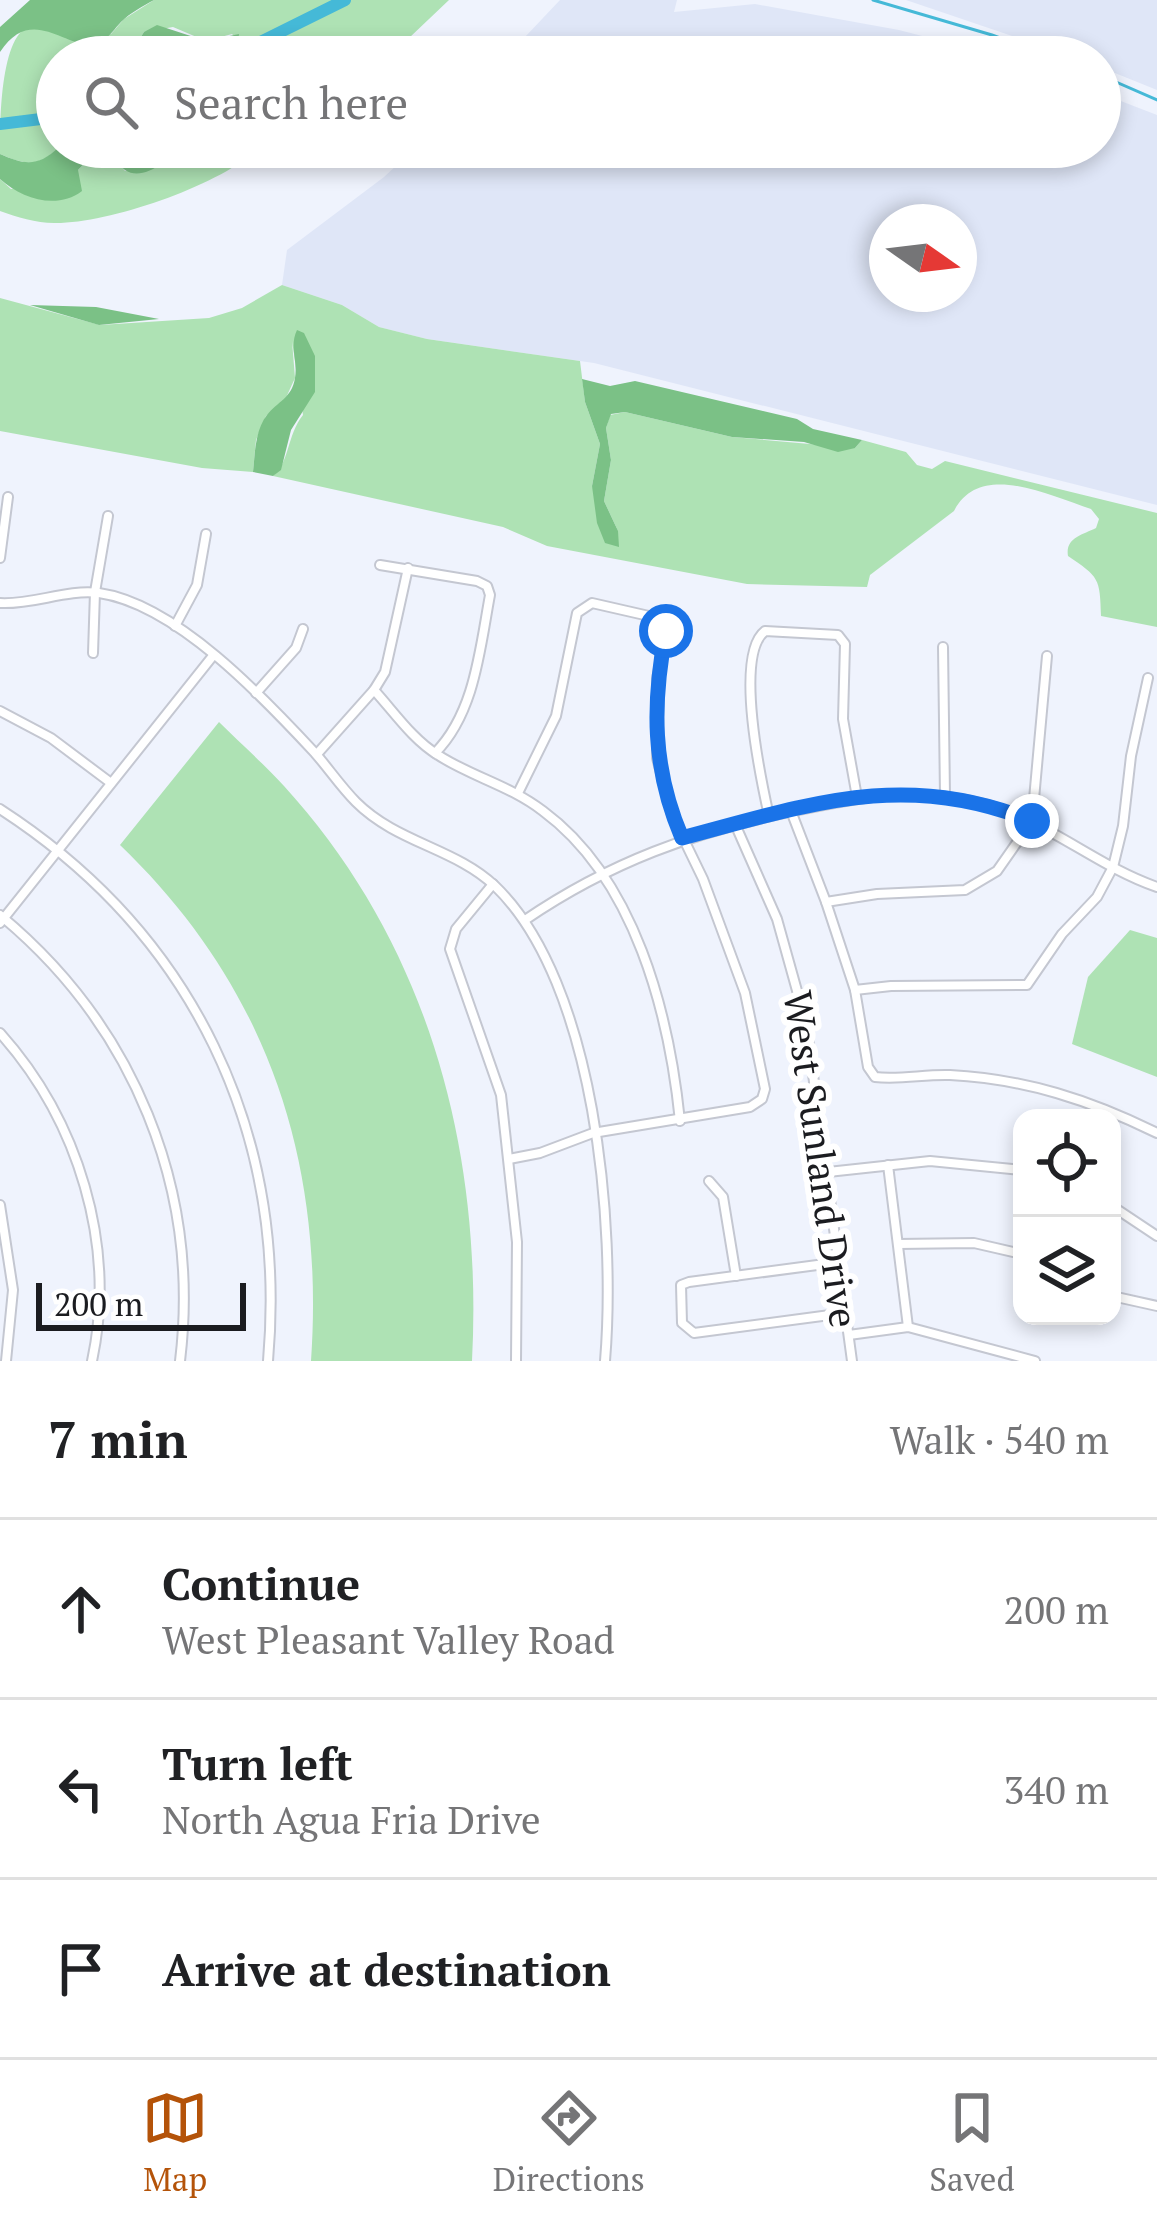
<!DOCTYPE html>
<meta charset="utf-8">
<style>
body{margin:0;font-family:"PT Serif",serif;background:#f2f2f2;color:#202124}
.controls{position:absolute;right:36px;bottom:36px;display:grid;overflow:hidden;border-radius:24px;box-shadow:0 6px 18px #0003}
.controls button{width:108px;height:108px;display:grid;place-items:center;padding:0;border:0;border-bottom:3px solid #e0e0e0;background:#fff;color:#202124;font:60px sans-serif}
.compass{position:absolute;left:869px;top:204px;width:108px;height:108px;border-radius:50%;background:#fff;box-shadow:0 6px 18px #0003;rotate:104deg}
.scale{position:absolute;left:36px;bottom:30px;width:210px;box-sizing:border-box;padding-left:12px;border:6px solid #1b1c20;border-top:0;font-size:33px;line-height:42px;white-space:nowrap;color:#1b1c20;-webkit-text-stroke:9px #fff;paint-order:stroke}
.stop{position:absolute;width:36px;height:36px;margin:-27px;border:9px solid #1a73e8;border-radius:50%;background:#fff}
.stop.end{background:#1a73e8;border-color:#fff;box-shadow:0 3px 12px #0008}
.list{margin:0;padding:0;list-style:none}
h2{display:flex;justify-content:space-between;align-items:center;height:156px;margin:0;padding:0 48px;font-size:51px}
h2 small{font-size:39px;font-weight:400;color:#757577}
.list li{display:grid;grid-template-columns:78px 1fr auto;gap:36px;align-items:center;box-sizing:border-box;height:180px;padding:0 48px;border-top:3px solid #e0e0e0}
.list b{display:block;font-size:45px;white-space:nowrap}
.list p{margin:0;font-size:39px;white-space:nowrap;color:#757577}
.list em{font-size:39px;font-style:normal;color:#757577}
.icon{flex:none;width:66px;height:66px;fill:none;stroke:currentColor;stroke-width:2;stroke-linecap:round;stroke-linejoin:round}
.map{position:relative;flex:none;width:1157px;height:1361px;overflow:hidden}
.search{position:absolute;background:#fff;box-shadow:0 6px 18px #0003;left:36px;right:36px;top:36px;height:132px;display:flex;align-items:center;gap:30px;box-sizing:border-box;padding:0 42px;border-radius:66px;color:#757577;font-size:45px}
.sheet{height:696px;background:#fff}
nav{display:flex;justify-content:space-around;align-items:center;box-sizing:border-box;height:168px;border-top:3px solid #e0e0e0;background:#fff;font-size:33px;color:#757577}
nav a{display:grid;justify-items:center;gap:6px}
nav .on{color:#b45309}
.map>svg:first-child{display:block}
.built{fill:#dfe6f7;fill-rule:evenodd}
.green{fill:#aee2b4}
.forest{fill:#7bc186}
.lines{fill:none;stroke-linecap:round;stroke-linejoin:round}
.stream{stroke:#45b9d7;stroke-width:3}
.river{stroke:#45b9d7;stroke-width:12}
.minor-casing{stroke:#c4c7d1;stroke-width:12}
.minor{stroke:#fff;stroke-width:8}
.route{stroke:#1a73e8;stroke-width:15}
.labels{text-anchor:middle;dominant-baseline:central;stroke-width:12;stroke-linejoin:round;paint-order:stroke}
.street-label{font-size:39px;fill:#1b1c20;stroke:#fff}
</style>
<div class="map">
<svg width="1157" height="1361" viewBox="0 0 1157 1361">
<rect width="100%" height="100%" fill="#eff3fd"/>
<g class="built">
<path d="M560,0h117l-3,12 81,-8 144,26 104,27h-497z"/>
<path d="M906,0h251v90l-57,-23v-10h-26z"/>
<path d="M1100,93l57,22v390l-563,-142 -167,-24 -48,-12 -37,-22 -60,-20 5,-35 97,-73 32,-30h684zM887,222h72v72h-72z"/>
</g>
<g class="green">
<path d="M154,0h295l-60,57h-153l5,-14 -9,-9 -26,7 -33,-14 -29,5 -16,25h-71l1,92c-21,18 -33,16 -58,5 0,-35 0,-133 38,-129 15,1 22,9 35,13 10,3 27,-3 38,-4l13,-15z"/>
<path d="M180,147h80c-38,38 -152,77 -206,76 -18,0 -37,-6 -54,-12v-32l11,10 67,-19 15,-16h18l14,17 45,-11z"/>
<path d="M282,285l60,20 37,22 48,12 153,22 5,41 15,42 -8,42 26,45 -14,-30 7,-41 -5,-32 4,-13 15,-3 107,25 123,11 7,-8 44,12 11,13 15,4 13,-8 212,52v114l-56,-11c-1,-38 -2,-39 -33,-60 -3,-18 14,-21 28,-28l3,-9 -8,-10c-41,-13 -111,-49 -137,2l-84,64 -3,12 -120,-3 -200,-38 -44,-19 -230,-51c16,-12 14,-41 30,-61l-11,-74 3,37 -11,24 -18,14 -10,24 -3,32 -51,-4 -202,-37v-133l100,27 109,-7 33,-10z"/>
<path d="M219,722c21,21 45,42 65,64 145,159 199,365 188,575h-161c14,-201 -44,-375 -191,-516z"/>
<path d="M1130,930l27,8v139l-85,-33 16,-67z"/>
</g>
<g class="forest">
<path d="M30,0h124c-11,6 -24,13 -33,22 -6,6 -12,16 -21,20 -30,14 -66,-42 -100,10v-25z"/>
<path d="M157,25l49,16 33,-7 -3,23h-108l16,-25z"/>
<path d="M59,147h121c-11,13 -37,35 -55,23 -6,-4 -10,-11 -14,-16h-18l-15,16 4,21c-25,19 -60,8 -82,-12v-25c25,11 38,13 59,-7z"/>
<path d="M30,305l66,2 63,12 -60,6z"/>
<path d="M297,330l7,3 11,23v36l-24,38 -10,40 -8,6 -20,-4c2,-18 2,-42 14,-57 10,-13 25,-17 28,-37 3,-18 -6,-31 2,-48z"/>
<path d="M582,379l28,7 25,-5 162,38 16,10 49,11 -7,8 -17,4 -34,-10 -72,-5 -107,-25 -14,2 -5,14 5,32 -7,41 14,30 1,16 -14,-4 -8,-20 -5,-37 8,-42 -15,-42z"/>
</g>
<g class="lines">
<g class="stream">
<path d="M873,0l119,35 59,22"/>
<path d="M1100,75l57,25"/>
</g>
<g class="river">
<path d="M230,57l115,-57"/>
<path d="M0,124l57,-7"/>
</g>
<defs>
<g id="minor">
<path d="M0,558l8,-61"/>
<path d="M380,565l97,16 10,5 3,9c-10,53 -15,118 -55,158"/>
<path d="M0,603c33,2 66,-14 99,-10 77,11 165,105 216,160 14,16 26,34 41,49 41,41 99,46 139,84 101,97 121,341 110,475"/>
<path d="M175,626l22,-41 9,-51"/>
<path d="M943,647l2,149"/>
<path d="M93,653l2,-61 13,-76"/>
<path d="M374,690c20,22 39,50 64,65 34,22 71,30 105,56 92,68 126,202 137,310"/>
<path d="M256,693l40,-45 7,-19"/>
<path d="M0,711l51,27 60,45"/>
<path d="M317,754l57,-64 11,-18 23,-104"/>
<path d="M0,809c193,125 288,323 268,552"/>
<path d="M791,811l35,91 29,88 13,77 7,10c25,3 50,-3 75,-2 76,4 140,25 207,58"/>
<path d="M769,816c-8,-36 -35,-161 -4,-185l73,4 7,9 -2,75 14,78"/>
<path d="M735,824l42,95 29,104 46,338"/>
<path d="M493,884l-37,45 -6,20 51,146 16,147 -1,119"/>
<path d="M826,902l51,-8 88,-4 32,-19 35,-50 15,-165"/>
<path d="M0,915c133,110 201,273 180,446"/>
<path d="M525,920c85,-58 169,-88 269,-109 66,-14 123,-25 190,-7 63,16 112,62 173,83"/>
<path d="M0,923l212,-266"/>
<path d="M855,990l36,-4 136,-1 35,-51 35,-37 16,-30 10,-41 8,-70 17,-78"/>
<path d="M0,1033c78,87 117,212 92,328"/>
<path d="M509,1159l31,-6 53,-20 157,-26 12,-8 3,-10 -20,-96 -42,-114 -31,-64 -15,-57v-79l9,-48 -4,-12 -70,-16 -15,10 -21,103 -38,77"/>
<path d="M888,1165l20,162"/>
<path d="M828,1172l102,-11 92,9"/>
<path d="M709,1181l14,16 13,79"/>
<path d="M0,1205l13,85 -7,71"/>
<path d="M1112,1206l45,30"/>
<path d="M898,1244l76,-1 48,11"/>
<path d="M840,1262l-151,20 -8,3 1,38 12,10 151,-20"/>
<path d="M1112,1296l45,10"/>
<path d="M849,1335l59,-8 127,34"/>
</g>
</defs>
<use href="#minor" class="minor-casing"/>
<use href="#minor" class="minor"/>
</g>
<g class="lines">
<path class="route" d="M666,631c-14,73 -14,137 16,207 125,-33 223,-69 350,-17"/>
</g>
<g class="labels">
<g class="street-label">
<text transform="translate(822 1159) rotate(82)">West Sunland Drive</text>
</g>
</g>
</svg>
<div class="controls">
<button><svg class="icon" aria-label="locate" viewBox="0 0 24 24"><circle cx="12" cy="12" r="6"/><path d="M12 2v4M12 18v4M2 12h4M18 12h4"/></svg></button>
<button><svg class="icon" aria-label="layers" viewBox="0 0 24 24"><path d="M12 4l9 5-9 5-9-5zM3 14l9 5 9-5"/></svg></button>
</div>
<svg class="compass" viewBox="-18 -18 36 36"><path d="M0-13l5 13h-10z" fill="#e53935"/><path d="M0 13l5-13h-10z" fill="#757577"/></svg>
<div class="scale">200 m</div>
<div class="stop" style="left:666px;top:631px"></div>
<div class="stop end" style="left:1032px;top:821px"></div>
<div class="search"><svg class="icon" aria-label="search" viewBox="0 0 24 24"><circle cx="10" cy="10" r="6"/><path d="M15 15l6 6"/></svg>Search here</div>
</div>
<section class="sheet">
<h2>7 min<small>Walk · 540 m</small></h2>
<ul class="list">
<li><svg class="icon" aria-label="ahead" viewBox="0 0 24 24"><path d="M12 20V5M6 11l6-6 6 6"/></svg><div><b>Continue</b><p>West Pleasant Valley Road</p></div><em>200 m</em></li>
<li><svg class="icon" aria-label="left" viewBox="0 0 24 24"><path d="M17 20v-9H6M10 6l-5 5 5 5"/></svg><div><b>Turn left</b><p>North Agua Fria Drive</p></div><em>340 m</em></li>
<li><svg class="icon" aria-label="arrive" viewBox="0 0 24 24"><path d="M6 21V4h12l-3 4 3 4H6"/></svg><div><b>Arrive at destination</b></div></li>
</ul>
</section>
<nav>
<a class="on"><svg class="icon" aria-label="map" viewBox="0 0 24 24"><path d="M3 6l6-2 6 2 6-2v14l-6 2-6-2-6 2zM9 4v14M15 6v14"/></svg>Map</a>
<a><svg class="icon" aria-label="directions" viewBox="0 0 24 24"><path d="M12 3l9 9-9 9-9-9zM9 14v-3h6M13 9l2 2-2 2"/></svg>Directions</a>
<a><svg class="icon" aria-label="saved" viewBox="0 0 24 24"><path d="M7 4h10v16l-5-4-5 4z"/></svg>Saved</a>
</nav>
